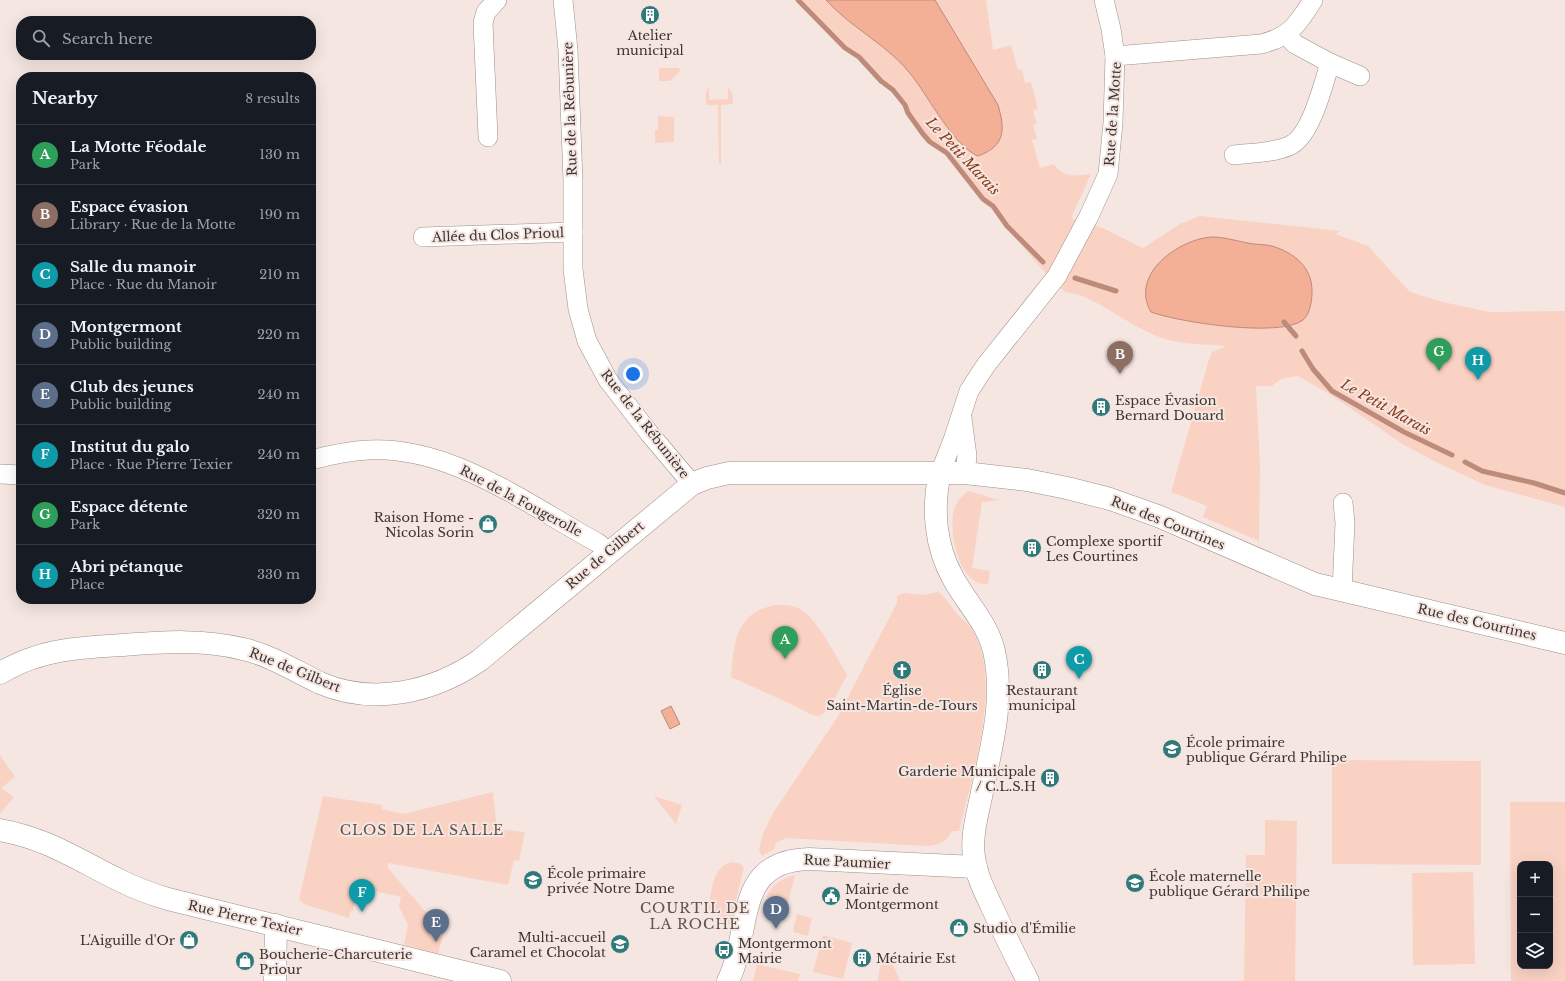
<!DOCTYPE html>
<meta charset="utf-8">
<style>
body{margin:0;font-family:"Libre Baskerville",serif;background:#20242c;color:#f1f3f6}
.controls{position:absolute;right:12px;bottom:12px;display:grid;overflow:hidden;border-radius:8px;box-shadow:0 4px 16px #0002}
.controls button{width:36px;height:36px;display:grid;place-items:center;padding:0;border:0;border-bottom:1px solid #363941;background:#171b24;color:#f1f3f6;font:20px sans-serif}
.you{position:absolute;left:633px;top:374px;width:14px;height:14px;margin:-10px;border:3px solid #fff;border-radius:50%;background:#1a73e8;box-shadow:0 0 0 6px #1a73e833}
.badge{display:grid;place-items:center;width:26px;height:26px;border-radius:50%;background:#ea580c;color:#fff;font-size:13px;font-weight:700}
.pin{position:absolute;translate:-50% -33px;filter:drop-shadow(0 1px 2px #0008)}
.pin::after{content:'';position:absolute;top:21px;width:14px;height:12px;background:inherit;clip-path:polygon(0 0,100% 0,50% 100%)}
.list{margin:0;padding:0;list-style:none}
h2{display:flex;justify-content:space-between;align-items:center;height:52px;margin:0;padding:0 16px;font-size:17px}
h2 small{font-size:13px;font-weight:400;color:#9ea1a6}
.list li{display:grid;grid-template-columns:26px 1fr auto;gap:12px;align-items:center;box-sizing:border-box;height:60px;padding:0 16px;border-top:1px solid #363941}
.list b{display:block;font-size:15px;white-space:nowrap}
.list p{margin:0;font-size:13px;white-space:nowrap;color:#9ea1a6}
.list em{font-size:13px;font-style:normal;color:#9ea1a6}
.icon{flex:none;width:22px;height:22px;fill:none;stroke:currentColor;stroke-width:2;stroke-linecap:round;stroke-linejoin:round}
.map{position:relative;flex:none;width:1565px;height:981px;overflow:hidden}
.search{position:absolute;background:#171b24;box-shadow:0 4px 16px #0002;left:16px;top:16px;width:300px;height:44px;display:flex;align-items:center;gap:10px;box-sizing:border-box;padding:0 14px;border-radius:16px;color:#9ea1a6;font-size:15px}
.panel{position:absolute;background:#171b24;box-shadow:0 4px 16px #0002;left:16px;top:72px;width:300px;height:532px;border-radius:16px}
.map>svg:first-child{display:block}
.green{fill:#fad2c3;fill-rule:evenodd}
.water{fill:#f4b097;stroke:#bc8b79}
.lines{fill:none;stroke-linecap:round;stroke-linejoin:round}
.stream{stroke:#bc8b79;stroke-width:5}
.minor-casing{stroke:#9d8f89;stroke-width:20}
.tertiary-casing{stroke:#9d8f89;stroke-width:23}
.minor{stroke:#fff;stroke-width:19}
.tertiary{stroke:#fff;stroke-width:22}
.labels{text-anchor:middle;dominant-baseline:central;stroke-width:4;stroke-linejoin:round;paint-order:stroke}
.poi-label{font-size:13px;fill:#3b3533;stroke:#f6e6e1;text-anchor:start}
.street-label{font-size:13px;fill:#3b3533;stroke:#f6e6e1}
.water-label{font-size:14px;font-style:italic;fill:#873716;stroke:#f6e6e1}
.neighbourhood-label{font-size:14px;letter-spacing:1px;fill:#60534f;stroke:#f6e6e1}
</style>
<div class="map">
<svg width="1565" height="981" viewBox="0 0 1565 981">
<rect width="100%" height="100%" fill="#f6e6e1"/>
<g class="green">
<path d="M795,0h191l7,50 18,-5 7,25 4,-1 3,14 6,-1 7,27 -5,1 4,14 -4,1 4,14 -5,1 8,28 14,-4c8,14 23,12 37,10l-20,44 32,10 40,20 37,-24 20,-8 140,15 -4,3 32,12 42,46 33,10 46,10 76,-1v196l-80,-22 -49,-23 -32,-17 -73,-50 -33,-19 -17,3 -9,7h-16l4,78 -1,77 -56,-24 4,-11 -36,-14 38,-133 3,-7 14,-6c-24,-2 -52,-1 -74,-12 -25,-11 -47,-29 -72,-39 -4,-2 -8,-1 -12,-2 -11,-3 -67,-72 -77,-85l-6,-3 -40,-50 -18,-13 -20,-28 -3,-8 -15,-17 -9,-6 -19,-22 -17,-12z"/>
<path d="M659,68h20l1,3 -10,10h-11z"/>
<path d="M709,87v13l19,-1v-12l4,6 1,11 -12,1v60l-2,-1 -1,-59h-12v-13z"/>
<path d="M658,116l16,1v25l-19,1v-13h3z"/>
<path d="M968,491c11,2 20,7 32,9l-18,2 -10,66 18,3 -2,13c-29,2 -38,-48 -35,-70 2,-10 7,-17 15,-23z"/>
<path d="M938,592c10,6 14,18 22,25 2,3 5,3 7,6 40,45 5,155 -8,208h-7c-5,11 -14,14 -25,15l-141,-8 -10,5 -2,6 -12,7 -3,-6 3,-14 11,-23 64,-95 60,-115v-7l7,-3 19,2z"/>
<path d="M776,605c9,0 19,0 27,6 16,11 34,47 44,64l-18,35 -10,6 -7,-1 -21,-11 -60,-27c3,-34 4,-65 45,-72z"/>
<path d="M0,755l15,22 -14,11 13,9 -14,17z"/>
<path d="M1332,760l149,1v104l-149,-1z"/>
<path d="M493,792l4,37 28,3 -6,29 -5,-1 -6,25 -120,-22v5l47,55v5l9,4 -6,22 -34,-9 4,-20 -9,-18 2,-10 -43,-10 -5,24h-2l-2,7 -45,-14 -5,-5 24,-103 59,9v4l21,5z"/>
<path d="M654,796l28,9 -6,19z"/>
<path d="M1510,802h55v179h-54zM1520,864h30v102h-30z"/>
<path d="M1265,820l32,1 -2,160h-51l2,-126h19z"/>
<path d="M732,862l6,1 6,4 -14,58 -15,-4 3,-9 -10,-2c4,-18 3,-43 24,-48z"/>
<path d="M1473,872l2,92 -62,1 -1,-92z"/>
<path d="M795,875l-7,27 -22,-5c7,-13 15,-18 29,-22z"/>
<path d="M797,914l15,4 -4,18 -15,-4z"/>
<path d="M823,935l29,8 -9,36 -30,-7z"/>
<path d="M888,955l11,23 1,3h-22c1,-9 1,-21 10,-26z"/>
<path d="M757,964l43,10 -2,7h-45z"/>
</g>
<g class="water">
<path d="M826,0h109l63,105c7,24 8,41 -20,51 -24,-10 -49,-58 -65,-79 -24,-32 -61,-48 -87,-77z"/>
<path d="M1212,237c13,0 24,4 36,6 8,2 17,1 24,3 23,7 41,22 40,47 0,8 -2,21 -9,27 -23,18 -125,2 -152,-8 -22,-38 28,-73 61,-75z"/>
<path d="M671,706l9,18 -10,5 -9,-18z"/>
</g>
<g class="lines">
<g class="stream">
<path d="M798,0l47,48 14,9 22,24 12,9 12,15 3,8 15,21 7,8 17,11 36,46 10,7 14,20 36,36"/>
<path d="M1075,278l41,13"/>
<path d="M1284,322l12,14"/>
<path d="M1302,351l11,18 19,22 72,41 48,23"/>
<path d="M1465,462l17,9 52,12 31,10"/>
</g>
<defs>
<g id="minor">
<path d="M563,0l5,50 5,131v88l5,40 9,32 21,39 41,53 43,51"/>
<path d="M1104,0l7,29 4,27"/>
<path d="M1330,63l30,13"/>
<path d="M488,137l-5,-114 3,-11 11,-12"/>
<path d="M1234,155c18,-2 38,-2 55,-9 22,-9 34,-61 41,-83l-35,-19 -9,-9"/>
<path d="M423,237l150,-5"/>
<path d="M962,418l5,38 -2,17"/>
<path d="M311,460c19,-5 37,-9 57,-10 82,-5 160,55 230,93l10,9"/>
<path d="M940,473l13,-33 16,-49 17,-26 71,-89 32,-60 19,-42 5,-51 2,-67 146,-12c29,-7 37,-20 52,-44"/>
<path d="M0,474l21,1"/>
<path d="M1342,591l3,-68 -2,-20"/>
</g>
<g id="tertiary">
<path d="M940,473c-8,35 -5,73 13,105 14,26 34,44 41,73 11,50 -3,97 -13,146 -4,19 -10,40 -7,60 2,17 10,33 17,48 12,26 24,51 37,76"/>
<path d="M0,673c11,-6 22,-12 33,-15 28,-10 60,-11 90,-13 40,-3 80,-6 120,4 27,6 52,22 77,34 54,23 114,9 160,-23l212,-176 15,-6 22,-5h236l62,7 40,8 43,11 48,17 157,68 250,59"/>
<path d="M0,830c49,9 76,29 119,50 16,8 32,14 49,19l332,82"/>
<path d="M275,981l1,-56"/>
<path d="M728,981c25,-51 4,-120 81,-122l167,8"/>
</g>
</defs>
<use href="#minor" class="minor-casing"/>
<use href="#tertiary" class="tertiary-casing"/>
<use href="#minor" class="minor"/>
<use href="#tertiary" class="tertiary"/>
</g>
<defs>
<symbol id="building-disc" viewBox="-11 -11 22 22"><circle r="9.5" fill="#2f797b" stroke="#f6e6e1"/><path d="M-4-6H4V6H1V3H-1V6H-4ZM-2.5-4.3h1.7v1.8h-1.7ZM.8-4.3h1.7v1.8H.8ZM-2.5-1h1.7V.8h-1.7ZM.8-1h1.7V.8H.8Z" fill="#fff"/></symbol>
<symbol id="shop-disc" viewBox="-11 -11 22 22"><circle r="9.5" fill="#2f797b" stroke="#f6e6e1"/><path d="M-5-2.5h2.3a2.7 3.5 0 0 1 5.4 0H5L5.5 6h-11ZM-1.5-2.5h3a1.5 2.3 0 0 0-3 0Z" fill="#fff"/></symbol>
<symbol id="church-disc" viewBox="-11 -11 22 22"><circle r="9.5" fill="#2f797b" stroke="#f6e6e1"/><path d="M-1.2-6h2.4v3.5h3.3v2.4h-3.3V6h-2.4V-.1h-3.3v-2.4h3.3Z" fill="#fff"/></symbol>
<symbol id="school-disc" viewBox="-11 -11 22 22"><circle r="9.5" fill="#2f797b" stroke="#f6e6e1"/><path d="M0-5L7-2L0 1L-7-2ZM-4 1L0 2.5L4 1V4Q0 6-4 4Z" fill="#fff"/></symbol>
<symbol id="civic-disc" viewBox="-11 -11 22 22"><circle r="9.5" fill="#2f797b" stroke="#f6e6e1"/><path d="M-.6-6.5H3V-4.5H.6V-3L4-1V1h2V6H-6V1h2V-1L-.6-3ZM-1.2 2.5V6h2.4V2.5Z" fill="#fff"/></symbol>
<symbol id="bus-disc" viewBox="-11 -11 22 22"><circle r="9.5" fill="#2f797b" stroke="#f6e6e1"/><path d="M-5-6H5V4H4V6H2V4H-2V6H-4V4H-5ZM-3.5-4V0h7V-4ZM-3.5 1.2v1.5H-2V1.2ZM2 1.2v1.5H3.5V1.2Z" fill="#fff"/></symbol>
</defs>
<g fill-rule="evenodd">
<use href="#building-disc" x="639" y="4" width="22" height="22"/>
<use href="#building-disc" x="1090" y="396" width="22" height="22"/>
<use href="#shop-disc" x="477" y="513" width="22" height="22"/>
<use href="#building-disc" x="1021" y="537" width="22" height="22"/>
<use href="#church-disc" x="891" y="659" width="22" height="22"/>
<use href="#building-disc" x="1031" y="659" width="22" height="22"/>
<use href="#school-disc" x="1161" y="738" width="22" height="22"/>
<use href="#building-disc" x="1039" y="767" width="22" height="22"/>
<use href="#school-disc" x="522" y="869" width="22" height="22"/>
<use href="#school-disc" x="1124" y="872" width="22" height="22"/>
<use href="#civic-disc" x="820" y="885" width="22" height="22"/>
<use href="#shop-disc" x="948" y="917" width="22" height="22"/>
<use href="#shop-disc" x="178" y="929" width="22" height="22"/>
<use href="#school-disc" x="609" y="933" width="22" height="22"/>
<use href="#bus-disc" x="713" y="939" width="22" height="22"/>
<use href="#building-disc" x="851" y="947" width="22" height="22"/>
<use href="#shop-disc" x="234" y="950" width="22" height="22"/>
</g>
<g class="labels">
<g class="poi-label">
<text x="650" y="35" text-anchor="middle">Atelier<tspan x="650" dy="15">municipal</tspan></text>
<text x="1115" y="400">Espace Évasion<tspan x="1115" dy="15">Bernard Douard</tspan></text>
<text x="474" y="517" text-anchor="end">Raison Home -<tspan x="474" dy="15">Nicolas Sorin</tspan></text>
<text x="1046" y="541">Complexe sportif<tspan x="1046" dy="15">Les Courtines</tspan></text>
<text x="902" y="690" text-anchor="middle">Église<tspan x="902" dy="15">Saint-Martin-de-Tours</tspan></text>
<text x="1042" y="690" text-anchor="middle">Restaurant<tspan x="1042" dy="15">municipal</tspan></text>
<text x="1186" y="742">École primaire<tspan x="1186" dy="15">publique Gérard Philipe</tspan></text>
<text x="1036" y="771" text-anchor="end">Garderie Municipale<tspan x="1036" dy="15">/ C.L.S.H</tspan></text>
<text x="547" y="873">École primaire<tspan x="547" dy="15">privée Notre Dame</tspan></text>
<text x="1149" y="876">École maternelle<tspan x="1149" dy="15">publique Gérard Philipe</tspan></text>
<text x="845" y="889">Mairie de<tspan x="845" dy="15">Montgermont</tspan></text>
<text x="973" y="928">Studio d'Émilie</text>
<text x="606" y="937" text-anchor="end">Multi-accueil<tspan x="606" dy="15">Caramel et Chocolat</tspan></text>
<text x="175" y="940" text-anchor="end">L'Aiguille d'Or</text>
<text x="738" y="943">Montgermont<tspan x="738" dy="15">Mairie</tspan></text>
<text x="259" y="954">Boucherie-Charcuterie<tspan x="259" dy="15">Priour</tspan></text>
<text x="876" y="958">Métairie Est</text>
</g>
<g class="street-label">
<text transform="translate(570 109) rotate(-92)">Rue de la Rébunière</text>
<text transform="translate(1113 114) rotate(-86)">Rue de la Motte</text>
<text transform="translate(498 235) rotate(-2)">Allée du Clos Prioul</text>
<text transform="translate(645 424) rotate(52)">Rue de la Rébunière</text>
<text transform="translate(521 501) rotate(28)">Rue de la Fougerolle</text>
<text transform="translate(1168 523) rotate(22)">Rue des Courtines</text>
<text transform="translate(605 555) rotate(-40)">Rue de Gilbert</text>
<text transform="translate(1477 622) rotate(13)">Rue des Courtines</text>
<text transform="translate(295 670) rotate(22)">Rue de Gilbert</text>
<text transform="translate(847 862) rotate(3)">Rue Paumier</text>
<text transform="translate(245 918) rotate(13)">Rue Pierre Texier</text>
</g>
<g class="water-label">
<text transform="translate(963 156) rotate(47)">Le Petit Marais</text>
<text transform="translate(1386 407) rotate(29)">Le Petit Marais</text>
</g>
<g class="neighbourhood-label">
<text x="422" y="830">CLOS DE LA SALLE</text>
<text x="695" y="908">COURTIL DE<tspan x="695" dy="16">LA ROCHE</tspan></text>
</g>
</g>
</svg>
<div class="controls">
<button>+</button>
<button>−</button>
<button><svg class="icon" aria-label="layers" viewBox="0 0 24 24"><path d="M12 4l9 5-9 5-9-5zM3 14l9 5 9-5"/></svg></button>
</div>
<div class="you"></div>
<div class="pin badge" style="left:785px;top:659px;background:#2e9e5b">A</div>
<div class="pin badge" style="left:1120px;top:374px;background:#8d6e63">B</div>
<div class="pin badge" style="left:1079px;top:679px;background:#0f9aa8">C</div>
<div class="pin badge" style="left:776px;top:929px;background:#5c6f8a">D</div>
<div class="pin badge" style="left:436px;top:942px;background:#5c6f8a">E</div>
<div class="pin badge" style="left:362px;top:912px;background:#0f9aa8">F</div>
<div class="pin badge" style="left:1439px;top:371px;background:#2e9e5b">G</div>
<div class="pin badge" style="left:1478px;top:380px;background:#0f9aa8">H</div>
<div class="search"><svg class="icon" aria-label="search" viewBox="0 0 24 24"><circle cx="10" cy="10" r="6"/><path d="M15 15l6 6"/></svg>Search here</div>
<section class="panel">
<h2>Nearby<small>8 results</small></h2>
<ul class="list">
<li><span class="badge" style="background:#2e9e5b">A</span><div><b>La Motte Féodale</b><p>Park</p></div><em>130 m</em></li>
<li><span class="badge" style="background:#8d6e63">B</span><div><b>Espace évasion</b><p>Library · Rue de la Motte</p></div><em>190 m</em></li>
<li><span class="badge" style="background:#0f9aa8">C</span><div><b>Salle du manoir</b><p>Place · Rue du Manoir</p></div><em>210 m</em></li>
<li><span class="badge" style="background:#5c6f8a">D</span><div><b>Montgermont</b><p>Public building</p></div><em>220 m</em></li>
<li><span class="badge" style="background:#5c6f8a">E</span><div><b>Club des jeunes</b><p>Public building</p></div><em>240 m</em></li>
<li><span class="badge" style="background:#0f9aa8">F</span><div><b>Institut du galo</b><p>Place · Rue Pierre Texier</p></div><em>240 m</em></li>
<li><span class="badge" style="background:#2e9e5b">G</span><div><b>Espace détente</b><p>Park</p></div><em>320 m</em></li>
<li><span class="badge" style="background:#0f9aa8">H</span><div><b>Abri pétanque</b><p>Place</p></div><em>330 m</em></li>
</ul>
</section>
</div>
